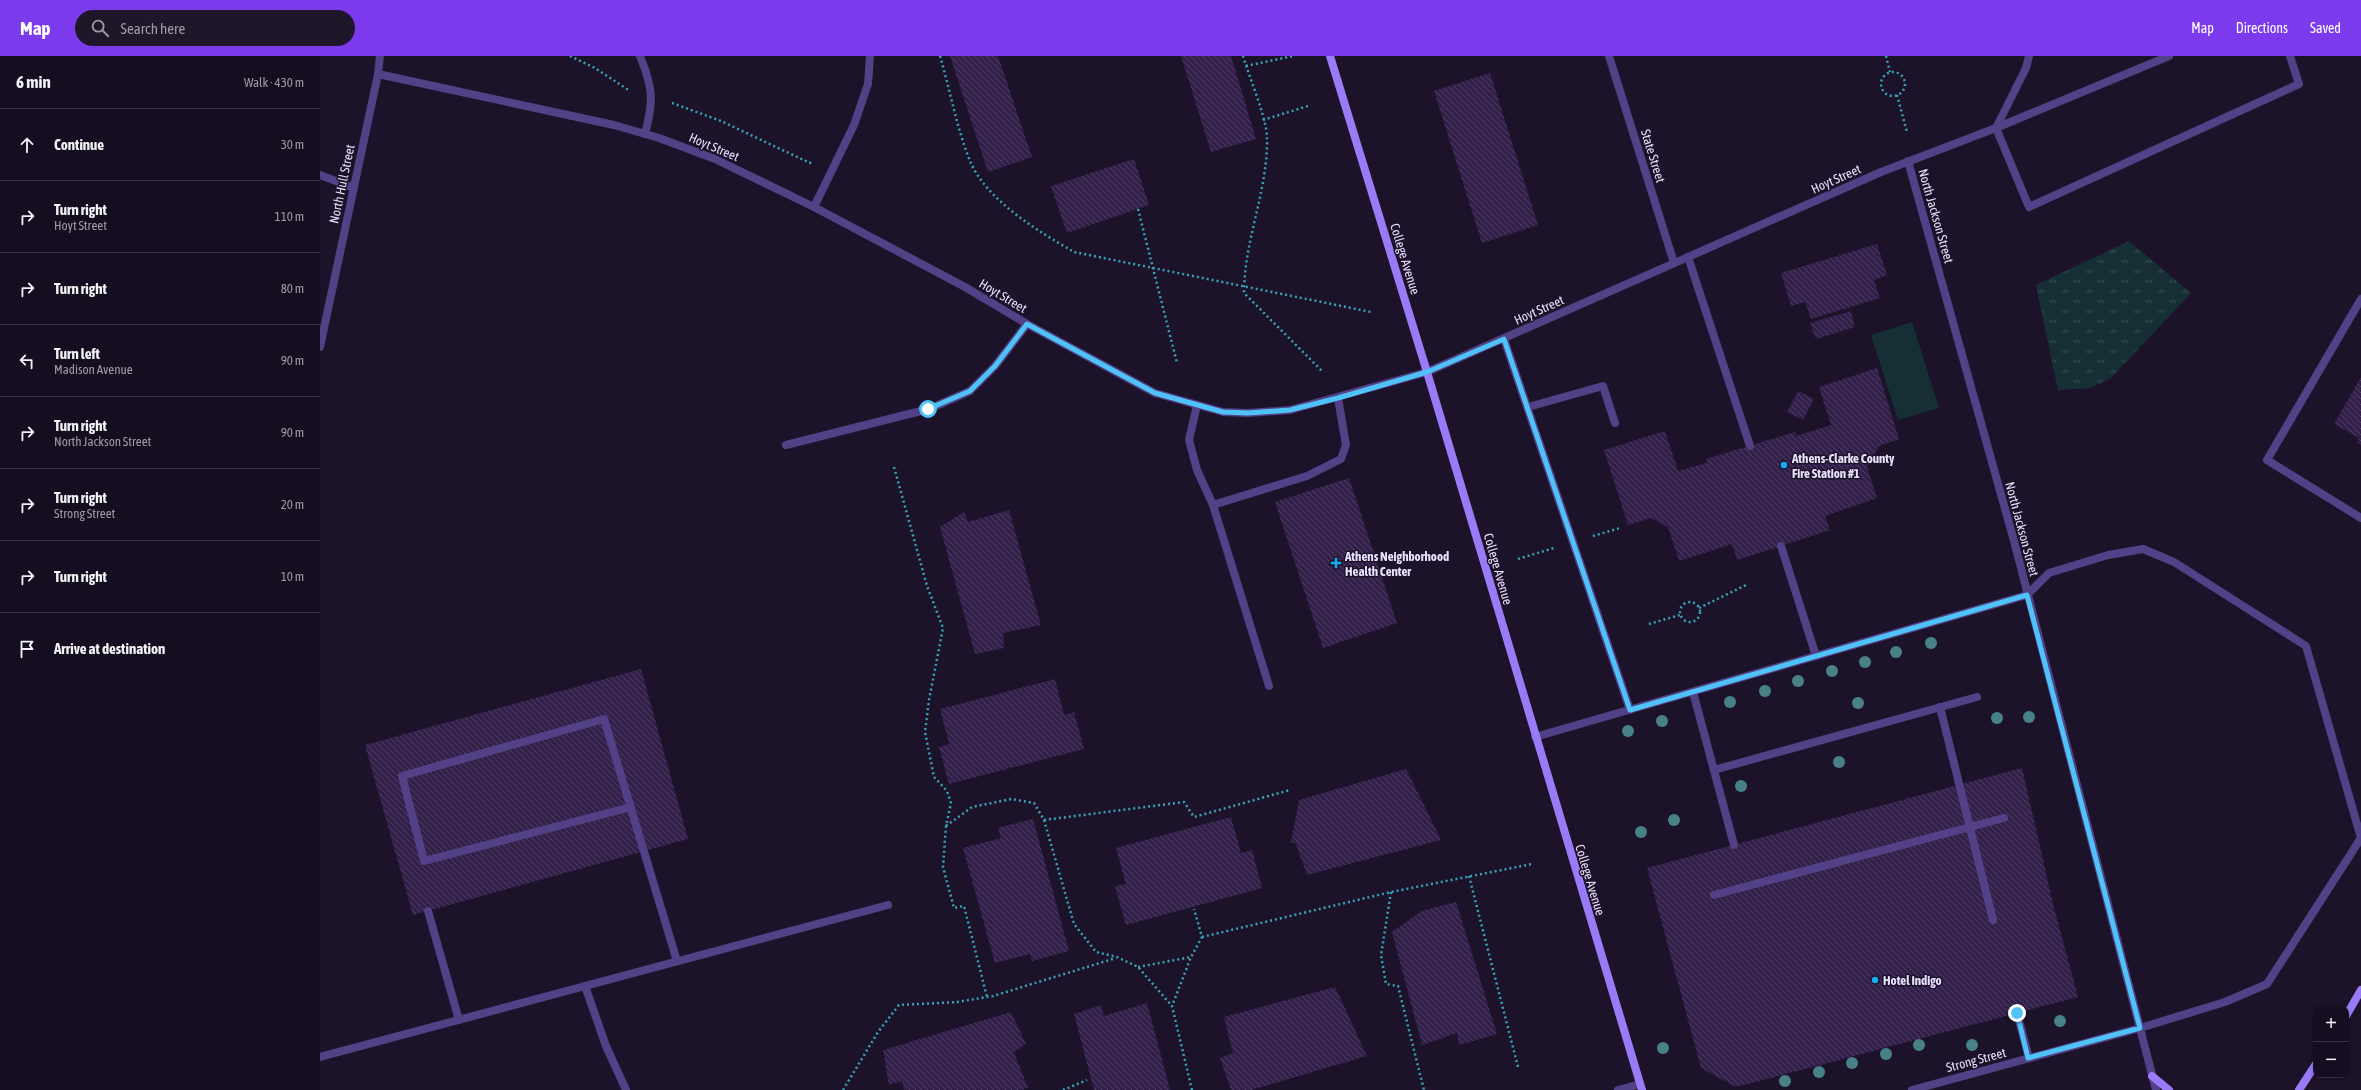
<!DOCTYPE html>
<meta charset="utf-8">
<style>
body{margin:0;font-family:"Asap Condensed",sans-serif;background:#1e1729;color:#f1f3f6}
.controls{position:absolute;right:12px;bottom:12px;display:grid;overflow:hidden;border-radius:8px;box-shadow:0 2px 6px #0003}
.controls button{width:36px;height:36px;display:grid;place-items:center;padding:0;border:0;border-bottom:1px solid #342e3e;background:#150e20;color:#f1f3f6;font:20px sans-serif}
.stop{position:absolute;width:12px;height:12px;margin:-9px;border:3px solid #4fc3f7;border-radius:50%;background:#fff}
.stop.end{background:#4fc3f7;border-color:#fff;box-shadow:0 1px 4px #0008}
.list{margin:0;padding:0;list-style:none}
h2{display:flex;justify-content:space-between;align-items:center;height:52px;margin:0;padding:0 16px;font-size:17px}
h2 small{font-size:13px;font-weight:400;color:#9d9ca5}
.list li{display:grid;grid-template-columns:26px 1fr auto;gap:12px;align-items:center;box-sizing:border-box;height:72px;padding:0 16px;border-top:1px solid #342e3e}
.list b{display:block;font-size:15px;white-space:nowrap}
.list p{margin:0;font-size:13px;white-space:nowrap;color:#9d9ca5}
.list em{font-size:13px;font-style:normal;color:#9d9ca5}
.icon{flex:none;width:22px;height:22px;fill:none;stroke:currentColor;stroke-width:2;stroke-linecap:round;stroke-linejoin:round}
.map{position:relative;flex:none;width:2041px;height:1034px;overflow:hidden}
header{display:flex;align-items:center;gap:24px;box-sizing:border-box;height:56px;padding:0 20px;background:#7c3aed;color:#fff}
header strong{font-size:19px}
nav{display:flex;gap:22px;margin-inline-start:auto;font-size:14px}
.search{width:280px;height:36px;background:#1e1729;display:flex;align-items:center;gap:10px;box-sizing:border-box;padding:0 14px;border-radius:22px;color:#9d9ca5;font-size:15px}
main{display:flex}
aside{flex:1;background:#150e20}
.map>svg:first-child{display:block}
.grass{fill:#162f34}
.park{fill:url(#park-tufts)}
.building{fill:url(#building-back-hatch)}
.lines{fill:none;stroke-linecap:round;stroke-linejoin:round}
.path{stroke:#38a3b7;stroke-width:2.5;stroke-dasharray:2 3;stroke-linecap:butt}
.lane{stroke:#524186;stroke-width:8}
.street{stroke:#524186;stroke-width:8}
.secondary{stroke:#997bf7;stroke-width:8}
.tree{fill:#498189}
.route{stroke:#4fc3f7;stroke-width:5}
.poi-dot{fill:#16acf2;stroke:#1c132a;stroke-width:1.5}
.labels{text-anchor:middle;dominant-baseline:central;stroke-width:3;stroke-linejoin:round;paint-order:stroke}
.street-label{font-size:13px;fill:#e8defd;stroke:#1c132a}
.poi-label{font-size:13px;font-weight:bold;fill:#e8defd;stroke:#1c132a;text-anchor:start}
</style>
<header>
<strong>Map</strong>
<div class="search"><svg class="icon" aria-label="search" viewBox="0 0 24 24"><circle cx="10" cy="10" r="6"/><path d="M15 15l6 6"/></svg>Search here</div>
<nav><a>Map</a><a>Directions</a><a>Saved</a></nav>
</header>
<main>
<aside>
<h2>6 min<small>Walk · 430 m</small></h2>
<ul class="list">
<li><svg class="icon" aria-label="ahead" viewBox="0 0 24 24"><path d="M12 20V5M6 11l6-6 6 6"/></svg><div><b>Continue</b></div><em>30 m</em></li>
<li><svg class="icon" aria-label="right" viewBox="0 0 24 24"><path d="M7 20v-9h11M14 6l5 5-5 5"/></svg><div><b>Turn right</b><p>Hoyt Street</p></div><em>110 m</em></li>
<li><svg class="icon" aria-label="right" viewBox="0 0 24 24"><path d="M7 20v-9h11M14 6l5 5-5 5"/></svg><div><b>Turn right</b></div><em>80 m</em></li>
<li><svg class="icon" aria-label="left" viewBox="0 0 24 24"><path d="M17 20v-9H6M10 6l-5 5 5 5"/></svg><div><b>Turn left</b><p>Madison Avenue</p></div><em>90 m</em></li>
<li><svg class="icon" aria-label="right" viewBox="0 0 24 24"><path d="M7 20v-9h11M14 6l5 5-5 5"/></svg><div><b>Turn right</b><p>North Jackson Street</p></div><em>90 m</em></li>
<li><svg class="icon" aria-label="right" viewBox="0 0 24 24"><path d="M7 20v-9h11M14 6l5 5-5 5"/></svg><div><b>Turn right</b><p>Strong Street</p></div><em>20 m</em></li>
<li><svg class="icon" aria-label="right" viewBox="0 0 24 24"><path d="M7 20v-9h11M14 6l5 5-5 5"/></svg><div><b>Turn right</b></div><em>10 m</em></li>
<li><svg class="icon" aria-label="arrive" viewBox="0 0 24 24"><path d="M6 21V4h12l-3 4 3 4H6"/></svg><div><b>Arrive at destination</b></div></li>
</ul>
</aside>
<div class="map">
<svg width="2041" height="1034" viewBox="0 0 2041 1034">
<defs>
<pattern id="park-tufts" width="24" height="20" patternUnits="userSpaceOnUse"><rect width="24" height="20" fill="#162f34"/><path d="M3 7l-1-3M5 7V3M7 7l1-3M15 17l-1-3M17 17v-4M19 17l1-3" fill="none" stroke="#384d52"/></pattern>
<pattern id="building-back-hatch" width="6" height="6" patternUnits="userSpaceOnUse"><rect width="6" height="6" fill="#32204a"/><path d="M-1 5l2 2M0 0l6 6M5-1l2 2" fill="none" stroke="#504065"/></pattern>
</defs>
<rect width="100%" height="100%" fill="#1c132a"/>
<path class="grass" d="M1592,266l27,86 -41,12 -27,-85z"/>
<path class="park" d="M1809,185l62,52 -80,85 -21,10 -32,2 -22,-105z"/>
<g class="building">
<path d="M630,0h48l34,101 -44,15z"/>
<path d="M861,0h50l25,83 -45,13z"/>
<path d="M1170,17l48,152 -56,18 -48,-152z"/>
<path d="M814,103l15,46 -82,28 -16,-47z"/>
<path d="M1557,188l10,31 -13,5 6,18 -69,21 -6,-17 -14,4 -10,-33z"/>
<path d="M1531,255l4,16 -39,12 -6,-16z"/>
<path d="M1557,312l22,71 -20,7 -12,21 10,31 -52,18 5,14 -93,30 -5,-16 -53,17 -11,-34 -17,-9 -23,7 -24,-75 61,-19 13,40 29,-8 -1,-4 89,-27 1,4 35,-11 -12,-38z"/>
<path d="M2041,321v68l-4,-2 2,-5 -25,-14z"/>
<path d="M1478,335l16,8 -11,21 -16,-8z"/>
<path d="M1029,422l48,145 -74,25 -48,-146z"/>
<path d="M689,454l32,115 -38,8 1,15 -29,6 -35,-127 24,-15 4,10z"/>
<path d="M321,613l47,170 -275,76 -48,-170z"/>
<path d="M735,623l9,36 10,-3 10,37 -135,35 -10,-37 10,-3 -9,-35z"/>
<path d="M1702,712l31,136 25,93 -342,90 -35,-19 -54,-200z"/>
<path d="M1086,713l35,71 -134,35 -11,-31 -5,-2 8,-42z"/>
<path d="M911,761l10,36 11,-3 10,38 -136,37 -11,-39 11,-2 -10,-36z"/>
<path d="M713,763l36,132 -37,10 -2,-7 -35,9 -32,-115 38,-10 -3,-10z"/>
<path d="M1136,846l41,132 -38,11 -2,-12 -35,12 -30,-113 30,-21z"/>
<path d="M1015,931l32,69 -116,34h-20l-11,-32 13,-5 -9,-36z"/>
<path d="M827,947l23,87h-76l-20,-76 27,-9 3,11z"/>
<path d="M691,956l15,32 -12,8 14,36 -8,2h-116l-2,-9 -13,4 -6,-35z"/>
</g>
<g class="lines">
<g class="path">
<path d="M250,0l25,12 35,23"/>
<path d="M620,0c10,34 17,73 30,105 17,40 68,70 104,91l297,60"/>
<path d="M923,0c6,20 24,63 24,82 1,53 -23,102 -23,155l79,79"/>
<path d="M1566,0l4,16"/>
<path d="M926,10l47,-10"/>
<circle cx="1573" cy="28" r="12"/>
<path d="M1577,39l10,37"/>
<path d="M352,47l49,18 89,42 1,-2"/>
<path d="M943,64l45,-14"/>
<path d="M818,153l39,154"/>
<path d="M574,411l33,119 16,42 -14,72 -4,32 9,45 13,14 4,12 -5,23 -3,41 11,41 10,-2 23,91"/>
<path d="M1273,480l27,-8"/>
<path d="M1198,503l36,-11"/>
<circle cx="1370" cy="556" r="10"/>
<path d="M1379,552l47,-23"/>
<path d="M1329,568l31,-9"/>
<path d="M724,764l140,-18 10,15 96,-27"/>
<path d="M626,770l26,-19 39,-8 23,4 10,17 30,104 22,28 21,5 21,10 34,39"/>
<path d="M1149,820l49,191"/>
<path d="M1071,836l-10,63 5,29 12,2 26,104"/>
<path d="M882,881l189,-45 141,-28"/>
<path d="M818,911l53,-10"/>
<path d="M523,1034l35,-58 21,-27 58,-3 36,-6 123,-38"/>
<path d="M743,1034l24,-10"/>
<path d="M872,1034l-20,-84 19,-49 11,-20 -8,-28"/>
</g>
<g class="lane">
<path d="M320,0c13,32 14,44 5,78"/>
<path d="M1709,0l-3,12 -30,60 33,79 270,-123 -9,-28"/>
<path d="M58,18l2,-18"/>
<path d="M0,119l34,13"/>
<path d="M494,151l40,-82 14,-41 2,-28"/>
<path d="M1368,201l62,189"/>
<path d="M2041,243l-94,161 94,58"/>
<path d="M1184,283l126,371"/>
<path d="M877,349l-8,35 8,30 16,35 56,181"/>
<path d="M1208,351l75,-21 12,37"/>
<path d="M466,389l143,-36 41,-18 25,-25 32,-42"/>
<path d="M893,449l94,-29 34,-17 5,-14 -8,-47"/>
<path d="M1461,490l35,110"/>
<path d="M1707,539l22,-22 59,-18 35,-6 31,13 132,84 55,192 -94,146 -42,18 -85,26"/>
<path d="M1373,636l41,153"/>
<path d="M1620,651l53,213"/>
<path d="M1394,714l263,-73"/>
<path d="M311,751l-207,54 -22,-85 202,-57 73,242"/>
<path d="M1394,839l290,-77"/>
<path d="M108,855l31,109"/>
<path d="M1697,957l12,45"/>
<path d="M1298,1034l22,-6"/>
</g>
<g class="street">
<path d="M1289,0l65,207"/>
<path d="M1588,105l106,380 142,549"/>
<path d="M0,291l58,-273 236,51 45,13 56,21 99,48 151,80 62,37 128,69 68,19 25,1 42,-3 137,-38 454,-200 115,-44 173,-72"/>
<path d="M1215,681l492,-142"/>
<path d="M265,930l21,60 20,44"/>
<path d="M0,1001l568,-152"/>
<path d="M1592,1034l228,-62"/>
</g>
<g class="secondary">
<path d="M1010,0l97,316 215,718"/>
<path d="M2026,960l15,-26"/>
<path d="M1832,1020l17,14"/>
<path d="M1979,1034l17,-26"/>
</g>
</g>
<g class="tree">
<circle cx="1611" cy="587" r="6"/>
<circle cx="1576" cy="596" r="6"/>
<circle cx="1545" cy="606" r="6"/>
<circle cx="1512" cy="615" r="6"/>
<circle cx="1478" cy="625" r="6"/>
<circle cx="1445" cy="635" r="6"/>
<circle cx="1410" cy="646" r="6"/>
<circle cx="1538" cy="647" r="6"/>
<circle cx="1709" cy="661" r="6"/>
<circle cx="1677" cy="662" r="6"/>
<circle cx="1342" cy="665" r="6"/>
<circle cx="1308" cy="675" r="6"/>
<circle cx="1519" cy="706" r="6"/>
<circle cx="1421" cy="730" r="6"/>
<circle cx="1354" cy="764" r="6"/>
<circle cx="1321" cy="776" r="6"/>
<circle cx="1740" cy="965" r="6"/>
<circle cx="1599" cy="989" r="6"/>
<circle cx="1652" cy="989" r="6"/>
<circle cx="1343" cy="992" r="6"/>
<circle cx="1566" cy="998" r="6"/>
<circle cx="1532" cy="1007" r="6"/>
<circle cx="1499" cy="1016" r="6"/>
<circle cx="1465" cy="1025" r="6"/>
</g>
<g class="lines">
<path class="route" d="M608,353l42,-18 25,-25 32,-42 128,69 68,19 25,1 42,-3 48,-12 89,-26 77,-33 126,371 397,-115 113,433 -112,30 -11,-45"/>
</g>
<g class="poi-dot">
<circle cx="1464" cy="409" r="4"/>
<path d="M1014 501h4v4h4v4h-4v4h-4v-4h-4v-4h4z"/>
<circle cx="1555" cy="924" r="4"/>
</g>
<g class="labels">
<g class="street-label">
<text transform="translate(394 91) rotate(23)">Hoyt Street</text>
<text transform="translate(1333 100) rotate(73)">State Street</text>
<text transform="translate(1516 123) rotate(-24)">Hoyt Street</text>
<text transform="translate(22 128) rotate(-78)">North Hull Street</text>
<text transform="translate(1616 160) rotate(74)">North Jackson Street</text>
<text transform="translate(1085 203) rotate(73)">College Avenue</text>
<text transform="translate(683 240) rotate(31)">Hoyt Street</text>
<text transform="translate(1219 254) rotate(-24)">Hoyt Street</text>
<text transform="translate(1702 473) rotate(75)">North Jackson Street</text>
<text transform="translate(1178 513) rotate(74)">College Avenue</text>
<text transform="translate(1270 824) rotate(73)">College Avenue</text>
<text transform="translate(1656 1004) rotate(-15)">Strong Street</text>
</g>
<g class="poi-label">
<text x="1472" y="402">Athens-Clarke County<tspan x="1472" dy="15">Fire Station #1</tspan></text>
<text x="1025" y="500">Athens Neighborhood<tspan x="1025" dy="15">Health Center</tspan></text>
<text x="1563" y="924">Hotel Indigo</text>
</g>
</g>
</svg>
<div class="controls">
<button>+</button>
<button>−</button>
</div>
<div class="stop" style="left:608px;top:353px"></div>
<div class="stop end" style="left:1697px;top:957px"></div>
</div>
</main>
